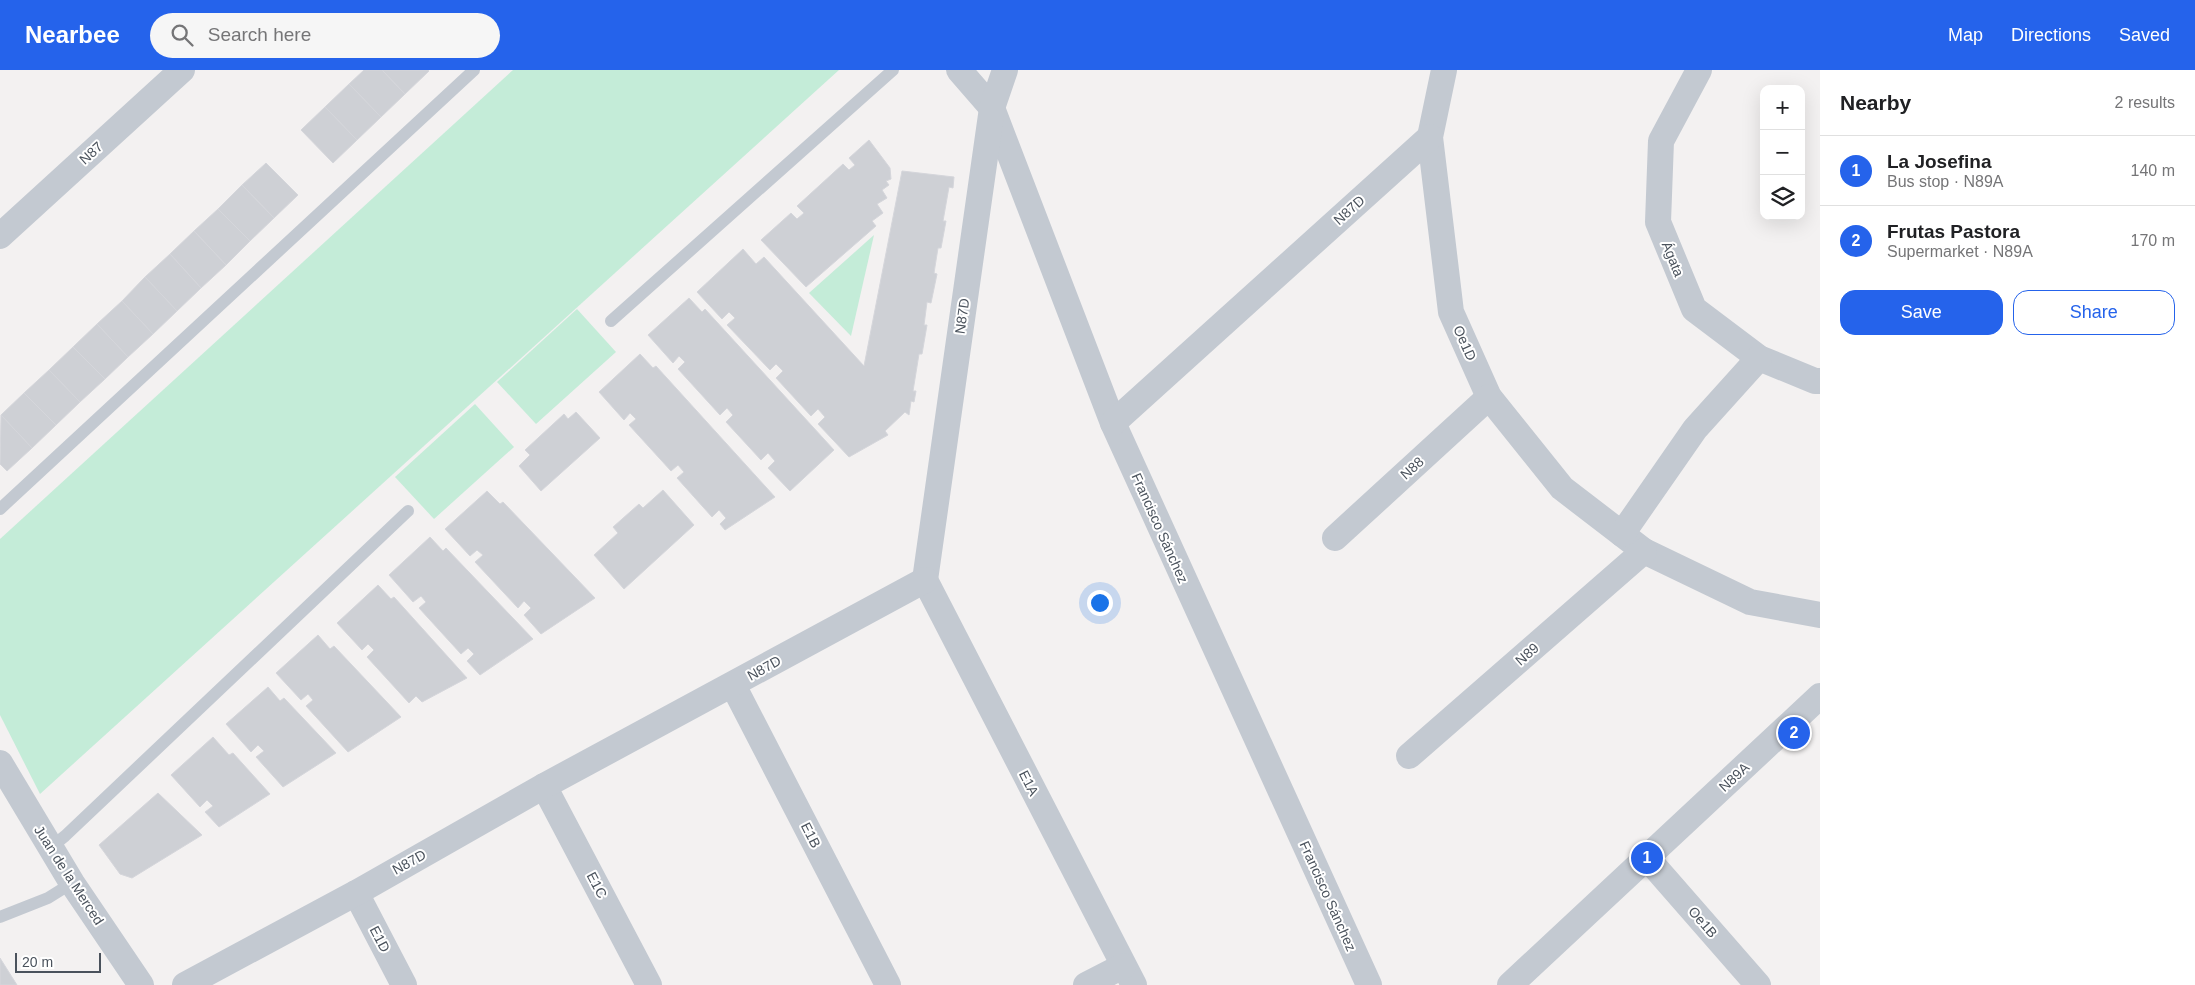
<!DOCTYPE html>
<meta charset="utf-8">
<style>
body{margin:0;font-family:Arial,sans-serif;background:#f6f6f6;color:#202124}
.controls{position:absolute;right:15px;top:15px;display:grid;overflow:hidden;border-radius:10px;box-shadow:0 5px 20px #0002}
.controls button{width:45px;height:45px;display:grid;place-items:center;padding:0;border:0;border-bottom:1px solid #e0e0e0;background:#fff;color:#202124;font:25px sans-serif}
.scale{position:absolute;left:15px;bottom:12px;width:86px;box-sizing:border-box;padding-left:5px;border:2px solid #4a525c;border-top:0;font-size:14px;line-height:18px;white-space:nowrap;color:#4a525c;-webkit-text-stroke:4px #fff;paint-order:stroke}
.you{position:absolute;left:1099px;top:532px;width:18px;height:18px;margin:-12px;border:4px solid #fff;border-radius:50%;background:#1a73e8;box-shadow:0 0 0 8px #1a73e833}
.badge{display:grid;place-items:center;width:32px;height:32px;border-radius:50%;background:#2563eb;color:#fff;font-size:16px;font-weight:700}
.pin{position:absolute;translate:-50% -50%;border:2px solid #fff;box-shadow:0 1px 5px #0006}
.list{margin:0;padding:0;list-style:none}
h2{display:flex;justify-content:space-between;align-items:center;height:65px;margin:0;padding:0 20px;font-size:21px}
h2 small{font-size:16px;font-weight:400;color:#757577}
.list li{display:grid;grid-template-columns:32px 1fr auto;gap:15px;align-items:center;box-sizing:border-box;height:70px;padding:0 20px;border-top:1px solid #e0e0e0}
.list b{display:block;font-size:19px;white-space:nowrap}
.list p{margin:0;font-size:16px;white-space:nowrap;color:#757577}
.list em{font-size:16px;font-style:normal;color:#757577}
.actions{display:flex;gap:10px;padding:15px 20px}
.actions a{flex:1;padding:11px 0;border:1px solid #2563eb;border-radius:15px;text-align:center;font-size:18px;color:#2563eb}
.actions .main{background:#2563eb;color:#fff}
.icon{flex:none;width:28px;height:28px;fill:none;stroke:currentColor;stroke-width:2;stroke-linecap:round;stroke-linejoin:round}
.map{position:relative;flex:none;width:1820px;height:915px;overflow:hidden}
header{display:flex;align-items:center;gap:30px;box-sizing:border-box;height:70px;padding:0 25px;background:#2563eb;color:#fff}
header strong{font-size:24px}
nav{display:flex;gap:28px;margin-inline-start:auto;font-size:18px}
.search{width:350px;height:45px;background:#f6f6f6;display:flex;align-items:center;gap:12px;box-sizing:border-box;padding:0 18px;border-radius:28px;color:#757577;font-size:19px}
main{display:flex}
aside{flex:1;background:#fff}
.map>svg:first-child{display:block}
.green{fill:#c4ecd8}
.building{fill:#ced0d5;stroke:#d5d6db}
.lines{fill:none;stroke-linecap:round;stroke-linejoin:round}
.lane{stroke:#c3c9d1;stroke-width:12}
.street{stroke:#c3c9d1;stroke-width:26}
.labels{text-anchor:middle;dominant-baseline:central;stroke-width:4;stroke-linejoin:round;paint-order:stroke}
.street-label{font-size:14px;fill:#4a525c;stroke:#fff}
</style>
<header>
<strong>Nearbee</strong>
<div class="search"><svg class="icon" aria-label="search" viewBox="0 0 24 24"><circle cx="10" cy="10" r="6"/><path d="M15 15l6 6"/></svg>Search here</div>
<nav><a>Map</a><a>Directions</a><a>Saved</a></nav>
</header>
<main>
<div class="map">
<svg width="1820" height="915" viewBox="0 0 1820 915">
<rect width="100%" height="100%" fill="#f3f1f1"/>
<g class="green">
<path d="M513,0h326l-799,724 -40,-79v-176z"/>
<path d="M874,165l-23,101 -42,-43z"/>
<path d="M577,239l39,43 -80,72 -39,-42z"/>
<path d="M475,334l39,43 -80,72 -39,-42z"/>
</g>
<g class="building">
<path d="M364,0h18l23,24 -24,23 -32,-33z"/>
<path d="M382,0h46l1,1 -24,23z"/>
<path d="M349,14l32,33 -24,23 -32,-33z"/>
<path d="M325,37l32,33 -24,23 -32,-33z"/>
<path d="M869,70l21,28 1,11 -5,2 3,4 -7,5 5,8 -10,6 6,9 -11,8 4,5 -70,61 -45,-47 30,-27 6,6 7,-6 -7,-7 46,-42 6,6 6,-5 -6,-7z"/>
<path d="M266,93l32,32 -24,23 -32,-33z"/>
<path d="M902,101l52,6 -1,11 -4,-1 -6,34h3l-5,27h-3l-4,25 3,1 -6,29 -4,-1 -3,23h3l-5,29h-3l-6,37h3l-2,11 -3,-1 -2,14 -4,-3 -20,19 3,4 -39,22 -31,-33 7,-7 -7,-8 -7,7 -35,-38 7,-7 -7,-7 -6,6 -43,-45 8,-7 -6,-6 -7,7 -25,-27 46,-43 13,15 8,-7 100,109z"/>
<path d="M242,115l32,33 -24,23 -32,-32z"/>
<path d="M218,139l32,32 -24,24 -32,-34z"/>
<path d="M194,161l32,34 -25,23 -31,-34z"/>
<path d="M170,184l31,34 -24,23 -32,-34z"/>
<path d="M145,207l32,34 -24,23 -31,-33z"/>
<path d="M689,228l13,14 3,-3 129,141 -44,41 -22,-23 7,-7 -7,-8 -7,7 -35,-38 7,-7 -6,-7 -7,7 -42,-46 7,-7 -6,-6 -6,7 -25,-28z"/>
<path d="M122,231l31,33 -25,23 -31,-33z"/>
<path d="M97,254l31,33 -23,22 -32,-32z"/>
<path d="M73,277l32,32 -25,23 -31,-32z"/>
<path d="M640,284l13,14 3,-2 119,131 -50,33 -5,-6 6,-6 -7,-8 -7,7 -35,-39 7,-6 -6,-7 -7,6 -42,-46 7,-6 -6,-6 -6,7 -25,-28z"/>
<path d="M49,300l31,32 -24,23 -32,-32z"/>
<path d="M24,323l32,32 -24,23 -31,-33z"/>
<path d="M576,342l24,26 -59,53 -22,-25 11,-11 -5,-5 39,-36 4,5z"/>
<path d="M1,345l31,33 -25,23 -7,-7z"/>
<path d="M663,420l31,35 -70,64 -30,-34 24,-22 -5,-6 26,-23 4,4z"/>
<path d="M487,421l13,13 3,-2 92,96 -54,36 -17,-19 7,-7 -7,-7 -6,7 -43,-46 8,-7 -6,-5 -7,6 -25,-27z"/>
<path d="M430,467l13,14 3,-3 87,91 -53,36 -13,-14 7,-7 -6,-6 -7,6 -42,-46 7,-6 -5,-6 -8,6 -24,-27z"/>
<path d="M378,515l13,14 3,-2 73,81 -45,24 -6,-6 -7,7 -42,-46 7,-7 -6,-6 -6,6 -25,-27z"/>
<path d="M318,565l12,14 4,-3 67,71 -53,35 -42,-46 7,-6 -5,-6 -7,6 -25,-27z"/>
<path d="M268,617l12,14 4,-3 52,55 -53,34 -27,-30 8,-6 -6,-6 -7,7 -25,-28z"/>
<path d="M213,667l16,18 4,-2 37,41 -51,33 -14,-15 8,-6 -6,-6 -7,7 -29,-32z"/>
<path d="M158,723l44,42 -70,43 -12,-4 -21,-29z"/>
<path d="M0,888l17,27h-17z"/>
</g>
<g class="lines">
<g class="lane">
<path d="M611,251l282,-251"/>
<path d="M0,439l474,-439"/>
<path d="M50,778l15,-12 343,-325"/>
<path d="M0,847l48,-19 24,-15"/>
</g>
<g class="street">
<path d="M959,0l33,38 121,315 256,562"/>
<path d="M1444,0l-14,67 21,175 38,85 73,91 82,63 106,51 70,13"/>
<path d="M1699,0l-38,71 -3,81 36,87 65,49 56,23h5"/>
<path d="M0,166l182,-166"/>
<path d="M1113,353l317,-286"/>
<path d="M1622,464l73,-105 64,-71"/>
<path d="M1335,468l154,-141"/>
<path d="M925,510l67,-472 13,-38"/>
<path d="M925,510l209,405"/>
<path d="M733,615l155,300"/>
<path d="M1409,686l235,-205"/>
<path d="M0,693l72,120 69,102"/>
<path d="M544,716l105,199"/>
<path d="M1647,788l111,127"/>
<path d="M356,823l48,92"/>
<path d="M185,915l171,-92 188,-107 381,-206"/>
<path d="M1086,915l37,-19"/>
<path d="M1510,915l310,-289"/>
</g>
</g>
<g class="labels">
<g class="street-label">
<text transform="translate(91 83) rotate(-42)">N87</text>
<text transform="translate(1349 140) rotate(-42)">N87D</text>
<text transform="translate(1673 189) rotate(68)">Ágata</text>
<text transform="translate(962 246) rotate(-82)">N87D</text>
<text transform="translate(1465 273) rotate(66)">Oe1D</text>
<text transform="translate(1412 398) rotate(-42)">N88</text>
<text transform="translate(1160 458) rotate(66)">Francisco Sánchez</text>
<text transform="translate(1527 584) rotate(-41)">N89</text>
<text transform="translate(764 598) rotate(-29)">N87D</text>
<text transform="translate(1734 707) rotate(-43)">N89A</text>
<text transform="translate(1029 713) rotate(63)">E1A</text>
<text transform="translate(811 765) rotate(63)">E1B</text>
<text transform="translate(409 792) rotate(-29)">N87D</text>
<text transform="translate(69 805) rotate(57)">Juan de la Merced</text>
<text transform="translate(597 815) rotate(62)">E1C</text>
<text transform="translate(1328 826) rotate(66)">Francisco Sánchez</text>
<text transform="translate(1703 852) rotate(49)">Oe1B</text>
<text transform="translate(380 869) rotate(62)">E1D</text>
</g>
</g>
</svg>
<div class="controls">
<button>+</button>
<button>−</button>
<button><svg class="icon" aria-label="layers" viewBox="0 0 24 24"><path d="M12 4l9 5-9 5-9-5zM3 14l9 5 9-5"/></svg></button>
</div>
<div class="scale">20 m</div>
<div class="you"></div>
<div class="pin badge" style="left:1647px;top:788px">1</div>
<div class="pin badge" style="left:1794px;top:663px">2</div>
</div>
<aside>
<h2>Nearby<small>2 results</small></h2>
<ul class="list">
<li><span class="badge">1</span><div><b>La Josefina</b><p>Bus stop · N89A</p></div><em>140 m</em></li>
<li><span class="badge">2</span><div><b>Frutas Pastora</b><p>Supermarket · N89A</p></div><em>170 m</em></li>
</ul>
<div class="actions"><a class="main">Save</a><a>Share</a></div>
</aside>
</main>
